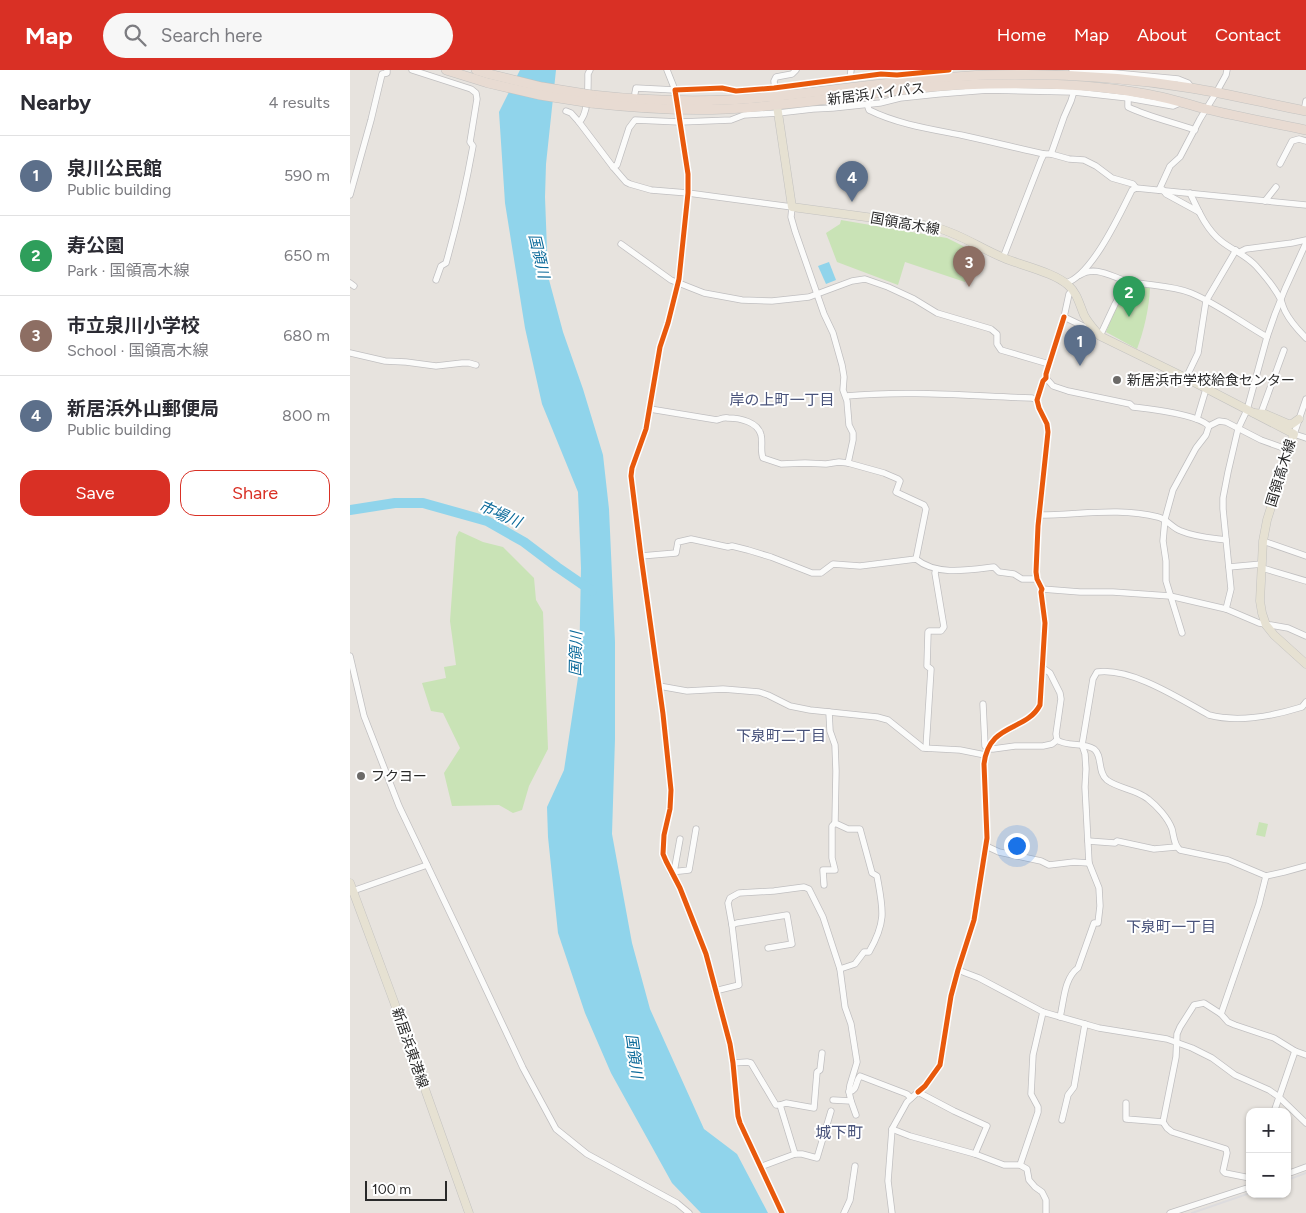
<!DOCTYPE html>
<meta charset="utf-8">
<style>
body{margin:0;font-family:Figtree,"Noto Sans JP",sans-serif;background:#f7f7f7;color:#2b2b33}
.controls{position:absolute;right:15px;bottom:15px;display:grid;overflow:hidden;border-radius:10px;box-shadow:0 1px 4px #0004}
.controls button{width:45px;height:45px;display:grid;place-items:center;padding:0;border:0;border-bottom:1px solid #e1e1e2;background:#fff;color:#2b2b33;font:25px sans-serif}
.scale{position:absolute;left:15px;bottom:12px;width:82px;box-sizing:border-box;padding-left:5px;border:2px solid #292929;border-top:0;font-size:14px;line-height:18px;white-space:nowrap;color:#292929;-webkit-text-stroke:4px #fff;paint-order:stroke}
.you{position:absolute;left:666px;top:775px;width:18px;height:18px;margin:-12px;border:4px solid #fff;border-radius:50%;background:#1a73e8;box-shadow:0 0 0 8px #1a73e833}
.badge{display:grid;place-items:center;width:32px;height:32px;border-radius:50%;background:#d93025;color:#fff;font-size:16px;font-weight:700}
.pin{position:absolute;translate:-50% -41px;filter:drop-shadow(0 1px 2px #0008)}
.pin::after{content:'';position:absolute;top:26px;width:18px;height:15px;background:inherit;clip-path:polygon(0 0,100% 0,50% 100%)}
.list{margin:0;padding:0;list-style:none}
h2{display:flex;justify-content:space-between;align-items:center;height:65px;margin:0;padding:0 20px;font-size:21px}
h2 small{font-size:16px;font-weight:400;color:#7c7c81}
.list li{display:grid;grid-template-columns:32px 1fr auto;gap:15px;align-items:center;box-sizing:border-box;height:80px;padding:0 20px;border-top:1px solid #e1e1e2}
.list b{display:block;font-size:19px;white-space:nowrap}
.list p{margin:0;font-size:16px;white-space:nowrap;color:#7c7c81}
.list em{font-size:16px;font-style:normal;color:#7c7c81}
.actions{display:flex;gap:10px;padding:15px 20px}
.actions a{flex:1;padding:11px 0;border:1px solid #d93025;border-radius:15px;text-align:center;font-size:18px;color:#d93025}
.actions .main{background:#d93025;color:#fff}
.icon{flex:none;width:28px;height:28px;fill:none;stroke:currentColor;stroke-width:2;stroke-linecap:round;stroke-linejoin:round}
.map{position:relative;flex:none;width:956px;height:1143px;overflow:hidden}
header{display:flex;align-items:center;gap:30px;box-sizing:border-box;height:70px;padding:0 25px;background:#d93025;color:#fff}
header strong{font-size:24px}
nav{display:flex;gap:28px;margin-inline-start:auto;font-size:18px}
.search{width:350px;height:45px;background:#f7f7f7;display:flex;align-items:center;gap:12px;box-sizing:border-box;padding:0 18px;border-radius:28px;color:#7c7c81;font-size:19px}
main{display:flex}
aside{flex:1;background:#fff}
.map>svg:first-child{display:block}
.green{fill:#c9e3b6}
.water{fill:#90d4eb}
.lines{fill:none;stroke-linecap:round;stroke-linejoin:round}
.river{stroke:#90d4eb;stroke-width:10}
.minor-casing{stroke:#c0bfc0;stroke-width:7}
.major-casing{stroke:#c3c2c0;stroke-width:9}
.highway-casing{stroke:#c3c2c0;stroke-width:10}
.minor{stroke:#fbfbfa;stroke-width:5.5}
.major{stroke:#e6e1d2;stroke-width:8}
.highway{stroke:#e8dbd2;stroke-width:9}
.rail{stroke:#dddcde;stroke-width:2}
.highway-bridge-casing{stroke:#c3c2c0;stroke-width:10;stroke-linecap:butt}
.highway-bridge{stroke:#e8dbd2;stroke-width:9}
.cycleway-casing{stroke:#fff;stroke-width:8}
.cycleway{stroke:#e8590c;stroke-width:5}
.poi-dot{fill:#6c6a68;stroke:#fff;stroke-width:2}
.labels{text-anchor:middle;dominant-baseline:central;stroke-width:4;stroke-linejoin:round;paint-order:stroke}
.street-label{font-size:14px;fill:#292929;stroke:#fff}
.poi-label{font-size:14px;fill:#292929;stroke:#fff;text-anchor:start}
.water-label{font-size:15px;font-style:italic;fill:#0b6a9a;stroke:#fff}
.neighbourhood-label{font-size:15px;fill:#48527a;stroke:#fff}
.quarter-label{font-size:16px;fill:#48527a;stroke:#fff}
</style>
<header>
<strong>Map</strong>
<div class="search"><svg class="icon" aria-label="search" viewBox="0 0 24 24"><circle cx="10" cy="10" r="6"/><path d="M15 15l6 6"/></svg>Search here</div>
<nav><a>Home</a><a>Map</a><a>About</a><a>Contact</a></nav>
</header>
<main>
<aside>
<h2>Nearby<small>4 results</small></h2>
<ul class="list">
<li><span class="badge" style="background:#5c6f8a">1</span><div><b>泉川公民館</b><p>Public building</p></div><em>590 m</em></li>
<li><span class="badge" style="background:#2e9e5b">2</span><div><b>寿公園</b><p>Park · 国領高木線</p></div><em>650 m</em></li>
<li><span class="badge" style="background:#8d6e63">3</span><div><b>市立泉川小学校</b><p>School · 国領高木線</p></div><em>680 m</em></li>
<li><span class="badge" style="background:#5c6f8a">4</span><div><b>新居浜外山郵便局</b><p>Public building</p></div><em>800 m</em></li>
</ul>
<div class="actions"><a class="main">Save</a><a>Share</a></div>
</aside>
<div class="map">
<svg width="956" height="1143" viewBox="0 0 956 1143">
<rect width="100%" height="100%" fill="#e7e3de"/>
<g class="green">
<path d="M491,150l106,18 28,14 -10,30 -60,-20 -7,23 -61,-23 -11,-29 14,-9z"/>
<path d="M777,215l23,3c-1,21 -6,42 -13,61l-31,-17 18,-45z"/>
<path d="M109,461l24,11 20,5 31,31 2,22 7,12 5,137 -19,37 -7,24 -9,3 -14,-8 -47,1 -8,-33 16,-25 -17,-35 -12,-2 -9,-28 24,-5 -2,-11 12,-2 -6,-44 6,-84z"/>
<path d="M909,752l9,2 -3,13 -9,-2z"/>
</g>
<g class="water">
<path d="M170,0h36l-10,94 -1,33 3,79 15,56 20,57 20,66 6,54 6,133v97l-3,95 20,109 18,66 54,120 33,25 31,59h-67l-29,-30 -61,-110 -26,-60 -27,-80 -10,-96 -1,-30 17,-37 15,-99 2,-103 -3,-76 -36,-88 -17,-76 -20,-125 -6,-91z"/>
<path d="M479,192l7,18 -10,4 -8,-18z"/>
</g>
<g class="lines">
<path class="river" d="M0,440l45,-7h28l64,18 37,21 33,25 35,24"/>
<defs>
<g id="minor">
<path d="M62,0l59,19 5,4 1,6 -7,43 3,4c-7,39 -16,78 -27,117l-5,3 -5,14"/>
<path d="M240,0l-2,4c0,12 1,40 -9,48l34,45 13,15 4,2 21,6 37,3 104,14 -1,10 4,14 29,83 9,19 9,32 2,12 -1,13 4,11 2,24 4,8v7l-5,23"/>
<path d="M722,0l43,3 63,6 10,4 4,5"/>
<path d="M500,8l1,-8"/>
<path d="M425,21l-1,-10 2,-4 16,-3 4,-4"/>
<path d="M325,22v-2l47,-2 14,3 38,-3 107,-14 16,1 52,-5"/>
<path d="M285,23l1,-5 39,2 -8,-20"/>
<path d="M778,28v9c21,10 44,15 67,23"/>
<path d="M517,34l2,6c28,14 61,19 92,25 28,6 55,13 83,19"/>
<path d="M216,41l5,2 8,9"/>
<path d="M954,41l2,-10"/>
<path d="M329,47l9,57v19l-9,86 -11,44 -8,24 -14,82 -14,39 -1,8 10,80 22,158 8,76 -1,19 -6,26 -1,19 3,7 14,27 26,66 24,90 3,19 5,53 2,7 42,90"/>
<path d="M701,84l18,5 15,1 12,6 16,12 21,6 3,4"/>
<path d="M930,94l12,-23 7,-2 7,2"/>
<path d="M263,97l4,-2 12,-37 6,-8 45,2 51,-2 13,-5 34,-2 35,-4 20,-1 47,-5 20,-5 38,-4 50,-4 86,2 54,6 45,8 9,-4"/>
<path d="M809,120l11,-24 10,-9 20,-38 16,-26 10,-18 1,-5"/>
<path d="M813,120l3,4 33,18"/>
<path d="M840,123c8,17 16,36 31,48 11,9 25,14 35,25 9,10 19,22 25,34 1,3 2,7 4,11 5,10 13,19 21,27"/>
<path d="M0,125l21,-75 11,-46 5,-1v-3"/>
<path d="M915,131l11,-14"/>
<path d="M271,174l50,36 33,13 38,7 30,1 37,-4 43,-16 13,-2 23,8 26,12 23,14 54,16 6,5v10l4,6 48,14"/>
<path d="M890,182l6,-3 46,-6 14,-3"/>
<path d="M653,188l38,-98 3,-6h7l13,-37 7,-16 4,-13"/>
<path d="M730,205c15,-10 32,2 47,6 21,5 44,4 64,12 27,11 51,30 76,44"/>
<path d="M0,213l4,3"/>
<path d="M716,213c26,-8 54,-69 66,-93l4,-2 170,17"/>
<path d="M723,220l-4,4 -5,23 21,10 5,-1"/>
<path d="M750,266l15,-32 5,-9 5,-14"/>
<path d="M0,283l35,8 21,1 30,4 26,-3h7l7,2"/>
<path d="M696,308l7,8 15,5 62,13 3,3c17,2 64,7 76,19l10,-5 7,1 35,18 28,10"/>
<path d="M836,308l12,-25 8,-52 30,-51"/>
<path d="M496,326c62,-6 124,0 186,2l5,2"/>
<path d="M956,329l-12,35 12,4"/>
<path d="M300,339l67,11c3,-1 7,-3 11,-2 12,0 30,4 33,17 2,7 -1,16 2,23l18,6 24,-1 21,1 13,-2 9,1 36,10 14,6 2,2 -4,11 2,1 26,12 2,4 -10,50"/>
<path d="M911,343l23,-63"/>
<path d="M847,349l9,-30"/>
<path d="M689,445c40,0 80,-8 119,2 9,2 14,11 23,14 14,6 30,7 45,9"/>
<path d="M913,471l43,15"/>
<path d="M291,486l35,-3 2,-11 13,-3 37,8 4,-1 16,4 23,7 41,16h9l12,-9 27,2 56,-7c20,17 53,11 78,8l5,5 15,2 8,5h15"/>
<path d="M879,497l33,-3"/>
<path d="M912,498l44,13"/>
<path d="M692,519l38,3h33l57,4 56,13 33,14 29,5 18,8"/>
<path d="M876,539l5,-20 -8,-80v-11l5,-26 10,-43 9,-19 20,-73 8,-23 10,-25 21,-46"/>
<path d="M832,563l-16,-52v-20l-3,-20 2,-22 8,-29 23,-42 10,-13 3,-9"/>
<path d="M0,586l14,60 35,90 62,130 62,132 33,61 31,25 90,49 12,10"/>
<path d="M693,598l7,5 10,20 1,6 -5,35 1,6"/>
<path d="M309,616l28,5 36,-2 36,3 9,3 22,11 20,4 67,7 11,3 35,28 37,2 25,5"/>
<path d="M633,634l2,42 3,3h5l22,-3h28l9,-2 5,-4c10,7 26,2 37,9 9,7 3,23 13,31 12,9 29,9 41,19 9,7 20,19 24,30 2,8 2,16 8,21l48,10 38,16 18,-4 22,-6"/>
<path d="M479,642l1,19 5,14 1,26 -1,52 13,6h12l12,44 5,3c6,33 10,45 -8,76h-5l-9,12 -15,5"/>
<path d="M576,678l5,-79 -4,-3 1,-34 1,-1h12l3,-4 -9,-54 1,-4"/>
<path d="M738,771l27,2 2,-2 37,8 22,-2"/>
<path d="M636,776l13,6 42,9 8,4 25,-3 15,1"/>
<path d="M321,802l18,-2 7,-41"/>
<path d="M324,802l6,-33"/>
<path d="M474,815l-1,-15h12l-3,-12v-32l3,-3"/>
<path d="M0,822l77,-27"/>
<path d="M382,855l5,-2 50,-8 5,29 -24,4"/>
<path d="M608,900l21,8 64,34 56,16 68,11 25,9 20,10 23,17 34,15 10,7 27,26"/>
<path d="M365,921l24,-6 -7,-60 -4,-22 2,-5 9,-5 35,-2 30,-4 5,2 14,28 17,52 5,38 6,17 6,38 -7,23 -1,7 2,9"/>
<path d="M871,944l38,-110 7,-28"/>
<path d="M710,947c4,-16 4,-39 18,-49l16,-45h4l2,-17 -1,-18 -10,-25 -4,-76 1,-18 -1,-15 -3,-9 11,-66 4,-7c34,-5 83,27 112,43 30,8 64,1 93,-8l4,-5"/>
<path d="M383,993l14,-1 4,1 25,42h4"/>
<path d="M499,1022c9,-2 6,-10 11,-16l47,18 4,4"/>
<path d="M568,1022l7,-6 15,-21 11,-69 7,-26 16,-50 13,-82 -3,-74c5,-42 42,-32 56,-59l5,-82 -4,-31 1,-3 -5,-10 -1,-7 2,-46 10,-94 -1,-8 -8,-16 -2,-8 6,-19 3,-3v-4l18,-57"/>
<path d="M483,1030l18,1 5,14"/>
<path d="M776,1033v16l37,3 13,-65 1,-23 3,-7 14,-22 10,-2 17,11 7,8 7,3 39,13 21,13 11,4"/>
<path d="M924,1042l21,-61"/>
<path d="M712,1050l6,-25 6,-8 11,-63"/>
<path d="M813,1052l4,6 5,4 54,17 1,4 -4,18 2,2 25,5"/>
<path d="M542,1059l18,7 65,18 29,11h16l7,4 2,11 6,7 7,5 4,8v13"/>
<path d="M445,1084l-15,-49 6,-2 28,5 3,-36 3,-2 2,-17"/>
<path d="M670,1095l18,-53v-5l-7,-13 2,-39 10,-43"/>
<path d="M410,1097l35,-13h7l15,4 14,-47"/>
<path d="M937,1104l19,-7"/>
<path d="M494,1143l6,-13 5,-34"/>
<path d="M542,1143l-4,-32 4,-52 15,-27 11,-10 36,19 33,15 -12,28"/>
<path d="M820,1143l80,-26"/>
</g>
<g id="major">
<path d="M426,29l16,108 126,17c6,1 13,2 19,4 24,6 44,21 67,30 19,8 49,14 64,27 9,8 11,18 16,30 4,8 10,14 16,21l86,42 108,56 -27,86 -4,21 -3,60 2,12 4,12 8,10 32,29"/>
<path d="M904,343l11,1 23,10h4l7,-5"/>
<path d="M0,813l43,116 76,214"/>
</g>
<g id="highway">
<path d="M96,0l42,13"/>
<path d="M126,0l13,4"/>
<path d="M242,25c45,5 90,7 136,5 87,-5 173,-22 260,-25 67,-2 136,2 203,13 39,6 77,16 115,23"/>
<path d="M241,33c45,5 90,8 135,6 88,-4 175,-24 263,-25 50,-1 102,0 151,9 22,3 44,10 66,16 33,8 67,14 100,21"/>
</g>
</defs>
<use href="#minor" class="minor-casing"/>
<use href="#major" class="major-casing"/>
<use href="#highway" class="highway-casing"/>
<use href="#minor" class="minor"/>
<use href="#major" class="major"/>
<use href="#highway" class="highway"/>
<g class="rail">
<path d="M937,1110l19,-7"/>
<path d="M842,1143l58,-20"/>
</g>
<defs>
<g id="highway-bridge">
<path d="M139,4l53,13 50,8"/>
<path d="M138,13l52,12 51,8"/>
</g>
</defs>
<use href="#highway-bridge" class="highway-bridge-casing"/>
<use href="#highway-bridge" class="highway-bridge"/>
<defs>
<g id="cycleway">
<path d="M568,1022l7,-6 15,-21 11,-69 7,-26 16,-50 13,-82 -3,-74c5,-42 42,-32 56,-59l5,-82 -4,-31 1,-3 -5,-10 -1,-7 2,-46 10,-94 -1,-8 -8,-16 -2,-8 6,-19 3,-3v-4l18,-57"/>
<path d="M432,1143l-42,-90 -2,-7 -5,-53 -3,-19 -24,-90 -26,-66 -14,-27 -3,-7 1,-19 6,-26 1,-19 -8,-76 -22,-158 -10,-80 1,-8 14,-39 14,-82 8,-24 11,-44 9,-86v-19l-13,-84 47,-2 14,3 38,-3 107,-14 16,1 52,-5"/>
</g>
</defs>
<use href="#cycleway" class="cycleway-casing"/>
<use href="#cycleway" class="cycleway"/>
</g>
<g class="poi-dot">
<circle cx="767" cy="310" r="5"/>
<circle cx="11" cy="706" r="5"/>
</g>
<g class="labels">
<g class="street-label">
<text transform="translate(526 24) rotate(-7)">新居浜バイパス</text>
<text transform="translate(555 154) rotate(10)">国領高木線</text>
<text transform="translate(931 403) rotate(-73)">国領高木線</text>
<text transform="translate(60 978) rotate(71)">新居浜東港線</text>
</g>
<g class="poi-label">
<text x="777" y="310">新居浜市学校給食センター</text>
<text x="21" y="706">フクヨー</text>
</g>
<g class="water-label">
<text transform="translate(189 186) rotate(77)">国領川</text>
<text transform="translate(150 444) rotate(24)">市場川</text>
<text transform="translate(226 584) rotate(-89)">国領川</text>
<text transform="translate(284 986) rotate(82)">国領川</text>
</g>
<g class="neighbourhood-label">
<text x="432" y="330">岸の上町一丁目</text>
<text x="431" y="666">下泉町二丁目</text>
<text x="821" y="857">下泉町一丁目</text>
</g>
<g class="quarter-label">
<text x="489" y="1062">城下町</text>
</g>
</g>
</svg>
<div class="controls">
<button>+</button>
<button>−</button>
</div>
<div class="scale">100 m</div>
<div class="you"></div>
<div class="pin badge" style="left:730px;top:296px;background:#5c6f8a">1</div>
<div class="pin badge" style="left:779px;top:247px;background:#2e9e5b">2</div>
<div class="pin badge" style="left:619px;top:217px;background:#8d6e63">3</div>
<div class="pin badge" style="left:502px;top:132px;background:#5c6f8a">4</div>
</div>
</main>
